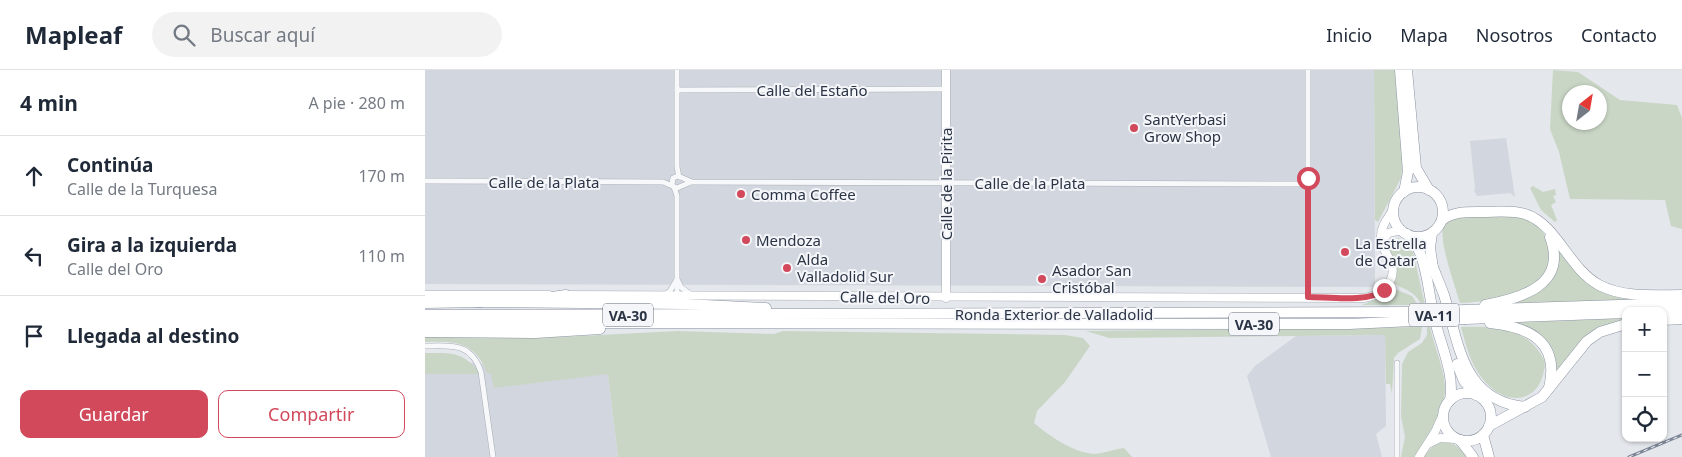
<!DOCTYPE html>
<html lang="es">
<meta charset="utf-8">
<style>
body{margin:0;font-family:"Noto Sans",sans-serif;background:#f2f2f3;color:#1f2937}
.controls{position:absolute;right:15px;bottom:15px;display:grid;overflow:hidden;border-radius:10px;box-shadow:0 1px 4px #0004}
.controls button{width:45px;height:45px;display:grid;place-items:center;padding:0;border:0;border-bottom:1px solid #e0e1e3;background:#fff;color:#1f2937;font:25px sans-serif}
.compass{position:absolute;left:1137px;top:15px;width:45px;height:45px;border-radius:50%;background:#fff;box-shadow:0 1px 4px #0004;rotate:31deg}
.stop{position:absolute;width:15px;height:15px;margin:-11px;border:4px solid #d1495b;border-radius:50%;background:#fff}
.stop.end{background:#d1495b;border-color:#fff;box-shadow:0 1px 5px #0008}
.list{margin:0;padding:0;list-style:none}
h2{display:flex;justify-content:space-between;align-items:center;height:65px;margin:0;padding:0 20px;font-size:21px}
h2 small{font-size:16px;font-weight:400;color:#747a83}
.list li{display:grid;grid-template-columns:32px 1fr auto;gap:15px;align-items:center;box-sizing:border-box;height:80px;padding:0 20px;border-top:1px solid #e0e1e3}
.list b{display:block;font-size:19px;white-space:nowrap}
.list p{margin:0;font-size:16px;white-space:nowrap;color:#747a83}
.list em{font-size:16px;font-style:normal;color:#747a83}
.actions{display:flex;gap:10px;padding:15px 20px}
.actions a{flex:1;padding:11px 0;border:1px solid #d1495b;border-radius:10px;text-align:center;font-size:18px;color:#d1495b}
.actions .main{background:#d1495b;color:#fff}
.icon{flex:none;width:28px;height:28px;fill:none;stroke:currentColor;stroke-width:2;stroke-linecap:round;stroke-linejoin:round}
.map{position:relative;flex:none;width:1257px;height:387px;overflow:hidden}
header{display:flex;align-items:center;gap:30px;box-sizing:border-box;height:70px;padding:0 25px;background:#fff;border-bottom:1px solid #e0e1e3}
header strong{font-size:24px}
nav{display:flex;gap:28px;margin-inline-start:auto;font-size:18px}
.search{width:350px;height:45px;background:#f2f2f3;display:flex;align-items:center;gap:12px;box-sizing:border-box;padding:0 18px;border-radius:28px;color:#747a83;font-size:19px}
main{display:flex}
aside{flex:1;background:#fff}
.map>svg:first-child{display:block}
.built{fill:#d2d6de}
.green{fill:#c9d6c5;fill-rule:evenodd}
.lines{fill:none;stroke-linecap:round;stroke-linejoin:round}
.street-casing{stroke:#a9aeb7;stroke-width:6}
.secondary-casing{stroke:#a9aeb7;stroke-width:9}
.highway-casing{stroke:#8b94a3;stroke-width:11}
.street{stroke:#f7f8fa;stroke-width:5}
.secondary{stroke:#fff;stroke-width:8}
.highway{stroke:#fff;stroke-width:10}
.rail-casing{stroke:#7d8696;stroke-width:3}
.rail{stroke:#f4f6f9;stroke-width:1;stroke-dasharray:4;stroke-linecap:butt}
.highway-bridge-casing{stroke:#8b94a3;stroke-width:11;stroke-linecap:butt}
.highway-bridge{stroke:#fff;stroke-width:10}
.route{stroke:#d1495b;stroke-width:6}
.poi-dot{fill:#d1495b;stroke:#f4f6f9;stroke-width:2}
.labels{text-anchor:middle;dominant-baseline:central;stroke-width:4;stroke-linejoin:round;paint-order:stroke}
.shield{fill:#f4f6f9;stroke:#676e7b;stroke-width:1}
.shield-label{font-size:14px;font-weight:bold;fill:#2b3445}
.street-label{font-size:15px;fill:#2b3445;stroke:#f4f6f9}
.poi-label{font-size:15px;fill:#2b3445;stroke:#f4f6f9;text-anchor:start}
</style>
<header>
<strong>Mapleaf</strong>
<div class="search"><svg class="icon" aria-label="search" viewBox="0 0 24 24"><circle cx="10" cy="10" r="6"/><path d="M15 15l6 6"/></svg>Buscar aquí</div>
<nav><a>Inicio</a><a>Mapa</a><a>Nosotros</a><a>Contacto</a></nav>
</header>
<main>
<aside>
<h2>4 min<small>A pie · 280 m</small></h2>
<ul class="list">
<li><svg class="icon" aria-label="ahead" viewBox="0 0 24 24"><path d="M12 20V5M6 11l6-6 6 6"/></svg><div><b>Continúa</b><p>Calle de la Turquesa</p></div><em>170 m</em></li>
<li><svg class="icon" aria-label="left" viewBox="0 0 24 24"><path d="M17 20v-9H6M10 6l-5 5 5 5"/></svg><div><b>Gira a la izquierda</b><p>Calle del Oro</p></div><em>110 m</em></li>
<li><svg class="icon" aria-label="arrive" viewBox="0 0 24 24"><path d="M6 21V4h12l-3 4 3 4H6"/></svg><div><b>Llegada al destino</b></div></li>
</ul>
<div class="actions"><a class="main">Guardar</a><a>Compartir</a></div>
</aside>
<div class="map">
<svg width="1257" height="387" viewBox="0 0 1257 387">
<rect width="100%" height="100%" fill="#e4e7ec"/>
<g class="built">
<path d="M0,0h949l1,217 -950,-3z"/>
<path d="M1081,68l9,59 -5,-4 -33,3 -3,-5 1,-3 -5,-47z"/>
<path d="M960,265l1,91 -10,8 6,23h-111l-24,-81 8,-10 41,-30z"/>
<path d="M0,289l183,15 10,83h-193z"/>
</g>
<g class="green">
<path d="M949,0h21l8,91 -2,17 -23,44 -3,-2z"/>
<path d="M1128,0l25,2 42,28 57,5 5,13v111l-11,-3 -6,-26 -95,-1 -11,-47 -9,-23zM1144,22h30v30h-30z"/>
<path d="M1108,116l10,6 12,-3 1,6 -3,1 3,6 -5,3 6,15 -2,2 -14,-12 -11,-22z"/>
<path d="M1037,147c21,0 46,-4 65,3 12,5 18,14 22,25 16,44 -60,58 -89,58 -4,-15 -23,-65 -16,-78 4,-6 12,-7 18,-8z"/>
<path d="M974,168l14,14 12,53h-4c-5,-14 -17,-15 -27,-22l1,-19 -8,-19 2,-4z"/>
<path d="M1130,174l31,36 69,19 -154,5 40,-15z"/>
<path d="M967,218l20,8 6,9h-56l20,-8z"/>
<path d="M1201,248v3c-35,5 -53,26 -70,55 1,-40 -22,-42 -54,-53z"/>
<path d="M997,257l-2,12 -22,14 -4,5 -2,36 -2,-10h-4l-1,-49 -276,3 -23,-7z"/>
<path d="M1002,257h3c4,19 14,41 15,60 1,23 -19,52 -31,70h-13l4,-20 -4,-21 1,-52 6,-12 14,-9 5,-8z"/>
<path d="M1036,257c34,-1 68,0 84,35 -2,42 -39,47 -63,16 -12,-15 -16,-33 -21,-51z"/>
<path d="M253,261l96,3 9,-3 282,4 18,3 7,8 -25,36 -28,29 -3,12c16,13 36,28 59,31 9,0 22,-5 31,-6l8,9h-514l-10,-83 -114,14 -3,-14 -4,-1c-12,-32 -32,-32 -62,-31v-7l136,2z"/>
<path d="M0,283c28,0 37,-2 56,21h-56z"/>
<path d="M1017,371c12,1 18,7 26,16h-45l10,-11z"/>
</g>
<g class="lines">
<defs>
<g id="street">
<path d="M252,0v97l2,10"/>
<path d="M883,0v227"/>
<path d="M252,20l269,-1"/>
<path d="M0,111l238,1 14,6 14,-6"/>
<path d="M247,114l1,-6 5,-2 14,6 616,2"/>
<path d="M249,117l3,9v99"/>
<path d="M253,211l3,6 9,7"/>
<path d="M239,225l6,-4 6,-10"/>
<path d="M0,276c26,0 46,-4 56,26l12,85"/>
<path d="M972,387v-94"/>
</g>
<g id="secondary">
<path d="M521,0v228"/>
<path d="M957,173l6,-10 14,-3"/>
<path d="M0,225h124"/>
<path d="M136,225l803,3c17,-2 34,-17 27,-36 -4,-9 -11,-16 -10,-26 0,-11 8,-19 13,-28"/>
<path d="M1005,373l10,-5 16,1"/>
<path d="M994,387l16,-25 8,-18"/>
</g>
<g id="highway">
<path d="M975,0l8,102 -4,20"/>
<path d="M982,0l9,98 13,22"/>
<circle cx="993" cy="142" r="25"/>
<path d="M1017,150c12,-9 26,-8 41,-8 13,0 28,-2 42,2 32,10 43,54 74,71 25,13 55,10 83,10"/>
<path d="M1007,163l-2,15 3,20"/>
<path d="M982,164c6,6 10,11 13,19 8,20 9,43 14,64 6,27 21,56 16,83"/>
<path d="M1006,192c4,11 9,22 13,33 15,48 18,106 81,112"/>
<path d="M120,228l21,-3"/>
<path d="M51,232l209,2 81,4"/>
<path d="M0,233l56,-1"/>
<path d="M1060,235c37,-7 83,-20 65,-68"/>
<path d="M1040,240l217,-7"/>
<path d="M1238,242h19"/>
<path d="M0,245l985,-3"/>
<path d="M1041,249l160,-6"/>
<path d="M1238,250l19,-1"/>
<path d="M0,253l924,1 64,-3"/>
<path d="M1065,253c40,4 70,19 59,65"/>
<path d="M0,262l110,1 65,-4"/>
<path d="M1032,294l7,17 12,14"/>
<circle cx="1042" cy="347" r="24"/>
<path d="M1064,356l53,-29 45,-56 13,-9 26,-8"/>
<path d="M1058,365l6,22"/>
<path d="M1035,370l13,17"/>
</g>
</defs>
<use href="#street" class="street-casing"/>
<use href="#secondary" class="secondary-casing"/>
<use href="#highway" class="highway-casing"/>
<use href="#street" class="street"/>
<use href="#secondary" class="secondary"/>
<use href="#highway" class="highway"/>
<defs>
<path id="rail" d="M1204,387l53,-22"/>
</defs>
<use href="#rail" class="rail-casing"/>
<use href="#rail" class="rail"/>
<defs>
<g id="highway-bridge">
<path d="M985,242l55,-2"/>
<path d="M988,251l53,-2"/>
</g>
</defs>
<use href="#highway-bridge" class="highway-bridge-casing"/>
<use href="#highway-bridge" class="highway-bridge"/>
</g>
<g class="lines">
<path class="route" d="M883,108v119c20,0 60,6 76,-7"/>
</g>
<g class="poi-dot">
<circle cx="709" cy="58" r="5"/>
<circle cx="316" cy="124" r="5"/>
<circle cx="321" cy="170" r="5"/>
<circle cx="920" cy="182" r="5"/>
<circle cx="362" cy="198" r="5"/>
<circle cx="617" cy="209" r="5"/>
</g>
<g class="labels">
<g class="shield">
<rect x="178" y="233.5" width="50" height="23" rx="4"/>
<rect x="984" y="233.5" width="50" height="23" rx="4"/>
<rect x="804" y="242.5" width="50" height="23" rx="4"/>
</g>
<g class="shield-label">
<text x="203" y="245">VA-30</text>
<text x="1009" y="245">VA-11</text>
<text x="829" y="254">VA-30</text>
</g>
<g class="street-label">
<text x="387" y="20">Calle del Estaño</text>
<text x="119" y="112">Calle de la Plata</text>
<text x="605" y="113">Calle de la Plata</text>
<text transform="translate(521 114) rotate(-90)">Calle de la Pirita</text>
<text transform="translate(460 227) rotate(1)">Calle del Oro</text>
<text x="629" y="244">Ronda Exterior de Valladolid</text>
</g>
<g class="poi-label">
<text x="719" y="49">SantYerbasi<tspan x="719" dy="17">Grow Shop</tspan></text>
<text x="326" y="124">Comma Coffee</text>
<text x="331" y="170">Mendoza</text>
<text x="930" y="173">La Estrella<tspan x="930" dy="17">de Qatar</tspan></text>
<text x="372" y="189">Alda<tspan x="372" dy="17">Valladolid Sur</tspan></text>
<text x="627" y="200">Asador San<tspan x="627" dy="17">Cristóbal</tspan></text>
</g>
</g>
</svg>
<div class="controls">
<button>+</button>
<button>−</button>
<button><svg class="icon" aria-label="locate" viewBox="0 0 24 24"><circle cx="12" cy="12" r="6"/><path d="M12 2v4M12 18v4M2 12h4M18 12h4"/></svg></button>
</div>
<svg class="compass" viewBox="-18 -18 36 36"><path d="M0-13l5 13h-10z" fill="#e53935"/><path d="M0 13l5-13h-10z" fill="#747a83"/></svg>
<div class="stop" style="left:883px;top:108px"></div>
<div class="stop end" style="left:959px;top:220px"></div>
</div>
</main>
